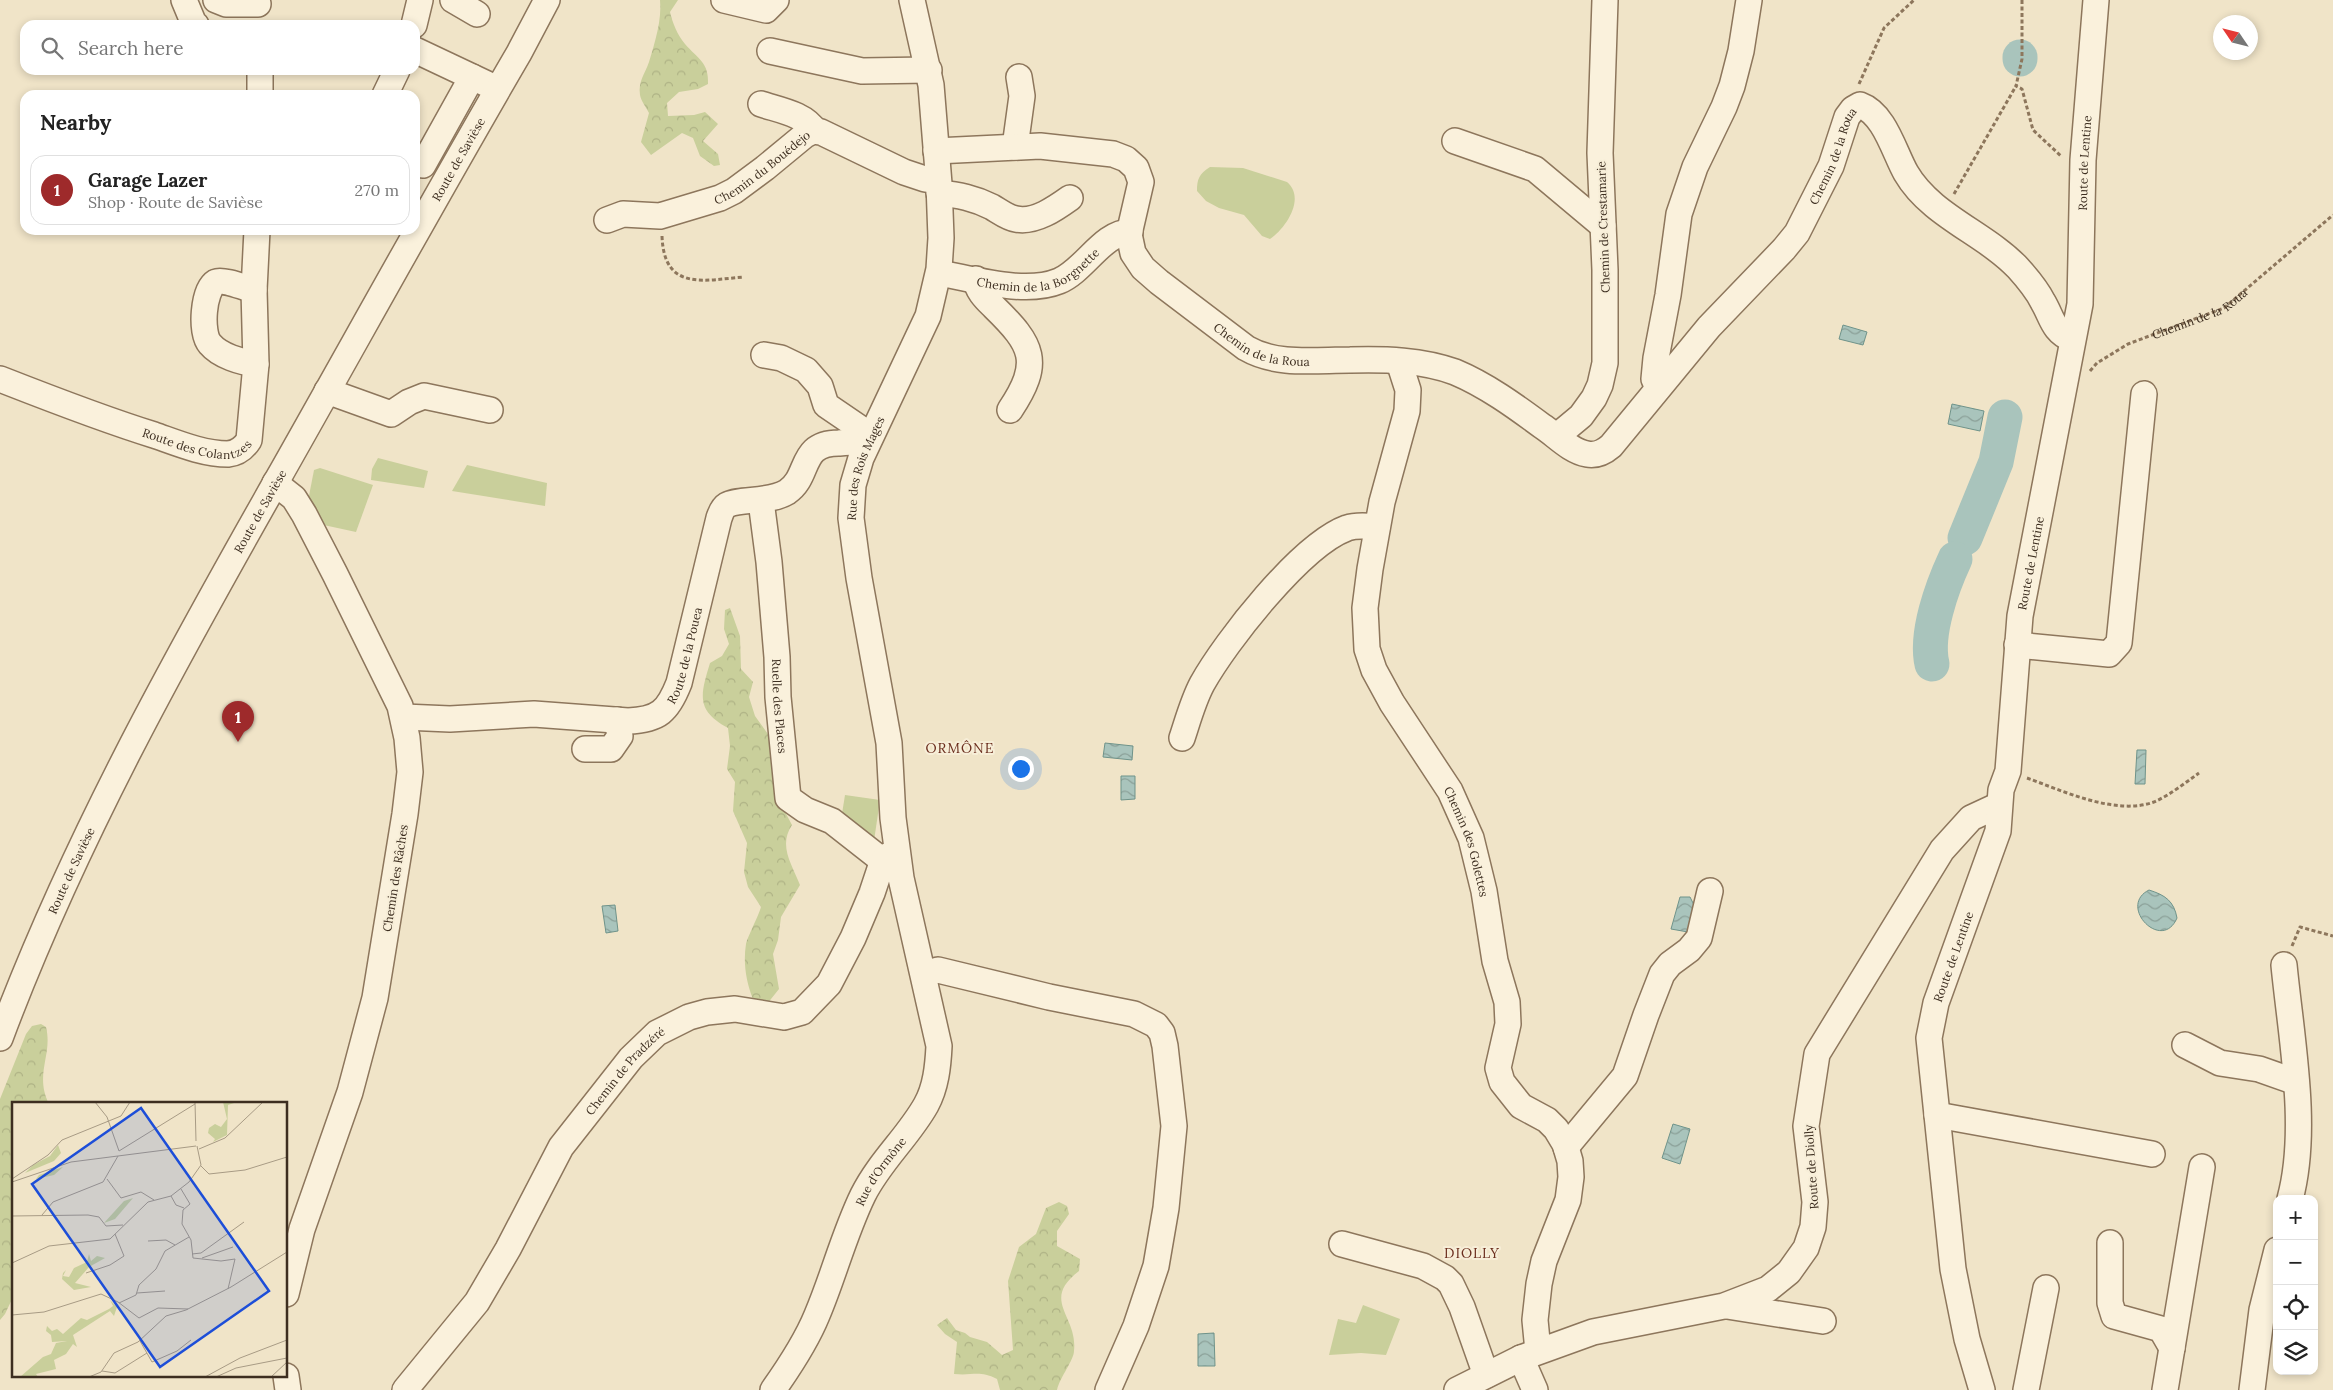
<!DOCTYPE html>
<meta charset="utf-8">
<style>
body{margin:0;font-family:Lora,serif;background:#f6f6f6;color:#222}
.controls{position:absolute;right:15px;bottom:15px;display:grid;overflow:hidden;border-radius:10px;box-shadow:0 2px 8px #0003}
.controls button{width:45px;height:45px;display:grid;place-items:center;padding:0;border:0;border-bottom:1px solid #e0e0e0;background:#fff;color:#222;font:25px sans-serif}
.compass{position:absolute;left:2213px;top:15px;width:45px;height:45px;border-radius:50%;background:#fff;box-shadow:0 2px 8px #0003;rotate:305deg}
.you{position:absolute;left:1020px;top:768px;width:18px;height:18px;margin:-12px;border:4px solid #fff;border-radius:50%;background:#1a73e8;box-shadow:0 0 0 8px #1a73e833}
.badge{display:grid;place-items:center;width:32px;height:32px;border-radius:50%;background:#9e2a2b;color:#fff;font-size:16px;font-weight:700}
.pin{position:absolute;translate:-50% -41px;filter:drop-shadow(0 1px 2px #0008)}
.pin::after{content:'';position:absolute;top:26px;width:18px;height:15px;background:inherit;clip-path:polygon(0 0,100% 0,50% 100%)}
.list{margin:0;padding:0;list-style:none}
h2{display:flex;justify-content:space-between;align-items:center;height:65px;margin:0;padding:0 20px;font-size:21px}
h2 small{font-size:16px;font-weight:400;color:#767676}
.list li{display:grid;grid-template-columns:32px 1fr auto;gap:15px;align-items:center;box-sizing:border-box;height:70px;margin:0 10px 10px;padding:0 10px;border:1px solid #e0e0e0;border-radius:15px}
.list b{display:block;font-size:19px;white-space:nowrap}
.list p{margin:0;font-size:16px;white-space:nowrap;color:#767676}
.list em{font-size:16px;font-style:normal;color:#767676}
.icon{flex:none;width:28px;height:28px;fill:none;stroke:currentColor;stroke-width:2;stroke-linecap:round;stroke-linejoin:round}
.map{position:relative;flex:none;width:2333px;height:1390px;overflow:hidden}
.search{position:absolute;background:#fff;box-shadow:0 2px 8px #0003;left:20px;top:20px;width:400px;height:55px;display:flex;align-items:center;gap:12px;box-sizing:border-box;padding:0 18px;border-radius:15px;color:#767676;font-size:19px}
.panel{position:absolute;background:#fff;box-shadow:0 2px 8px #0003;left:20px;top:90px;width:400px;height:145px;border-radius:15px}
.map>svg:first-child{display:block}
.green{fill:#c9cf9b}
.forest{fill:url(#forest-crowns)}
.water{fill:url(#water-waves);stroke:#6f938a}
.lines{fill:none;stroke-linecap:round;stroke-linejoin:round}
.river{stroke:#a9c4bc;stroke-width:35}
.minor-casing{stroke:#8d765c;stroke-width:28}
.path{stroke:#8d765c;stroke-width:3;stroke-dasharray:4 2.5;stroke-linecap:butt}
.minor{stroke:#faf1dc;stroke-width:25}
.labels{text-anchor:middle;dominant-baseline:central;stroke-width:4;stroke-linejoin:round;paint-order:stroke}
.street-label{font-size:12px;fill:#3d2e20;stroke:#f7eed8}
.neighbourhood-label{font-size:14px;letter-spacing:1px;fill:#6b2e1e;stroke:#f7eed8}
.inset-road{fill:none;stroke:#a89b85;stroke-width:1}
.view{fill:#1d4ed8;fill-opacity:0.15;stroke:#1d4ed8;stroke-width:2.5}
.inset-edge{fill:none;stroke:#3d2e20;stroke-width:2.5}
</style>
<div class="map">
<svg width="2333" height="1390" viewBox="0 0 2333 1390">
<defs>
<pattern id="forest-crowns" width="20" height="18" patternUnits="userSpaceOnUse" patternTransform="scale(1.25)"><rect width="20" height="18" fill="#c9cf9b"/><path d="M2 6a3 3 0 1 1 6 0M12 15a3 3 0 1 1 6 0" fill="none" stroke="#aeb285"/></pattern>
<pattern id="water-waves" width="16" height="10" patternUnits="userSpaceOnUse" patternTransform="scale(1.25)"><rect width="16" height="10" fill="#a9c4bc"/><path d="M0 5q4-4 8 0t8 0" fill="none" stroke="#8ba098"/></pattern>
</defs>
<rect width="100%" height="100%" fill="#f0e4c8"/>
<g class="green">
<path d="M1210,167l33,1 44,14c19,16 -1,46 -17,57l-8,-3 -18,-21 -25,-7 -13,-7 -9,-10c0,-12 2,-17 13,-24z"/>
<path d="M378,458l50,13 -4,17 -53,-8 1,-11z"/>
<path d="M467,465l80,18 -2,23 -93,-15z"/>
<path d="M320,468l53,17 -17,47 -37,-8 -11,-23 6,-31z"/>
<path d="M845,795l35,5 -6,41 -33,-21z"/>
<path d="M1363,1305l37,14 -14,36 -25,-2 -32,2 9,-36 18,4z"/>
</g>
<g class="forest">
<path d="M660,0h18l-8,12c3,12 7,22 15,32 13,15 24,18 23,40l-10,5 -19,3 -12,11 1,13 26,-1 11,-3 13,12 -15,17 15,13 2,11 -6,1 -14,-10 -7,-18 -11,-5 -31,22 -10,-13 8,-29c-3,-6 -8,-12 -9,-18 -2,-14 5,-21 9,-33 6,-20 13,-42 11,-62z"/>
<path d="M730,608l10,28 1,33 12,13 -4,15 6,19 20,28 9,66 8,15c-14,21 0,39 8,60l-19,32 -3,23 -5,14 6,35 -12,15 -14,-5c-7,-17 -10,-37 -7,-55 2,-8 12,-27 15,-37l-13,-20 -4,-15 3,-29 -14,-32 2,-29 -8,-13 3,-23 -2,-18c-32,-18 -28,-32 -18,-65l12,-7 7,-12 -5,-15 1,-19z"/>
<path d="M41,1024l5,3c7,28 -12,47 3,77h-35v191l-9,19 -5,6v-221l26,-65 6,-8z"/>
<path d="M1059,1202l8,4 2,8 -12,17v15l23,13 -1,12c-39,30 -1,44 -5,80 0,9 -14,26 -17,39h-57l-3,-11c-18,-9 -24,-3 -43,-5l3,-32 -12,-8 -8,-9 10,-7 9,12 9,3 5,4 17,5 15,13 11,-5 -5,-69 11,-34 17,-13 10,-26z"/>
</g>
<g class="water">
<path d="M1843,325l24,7 -4,13 -24,-6z"/>
<path d="M1952,404l32,7 -4,20 -32,-7z"/>
<path d="M1105,743l28,3 -1,14 -29,-3z"/>
<path d="M2137,750h9l-1,34h-10z"/>
<path d="M1121,776h14v23l-14,1z"/>
<path d="M2149,890c16,5 25,11 28,28 -15,35 -60,-12 -28,-28z"/>
<path d="M1680,897h10l5,10 -7,25 -17,-3z"/>
<path d="M615,905l3,26 -12,2 -4,-27z"/>
<path d="M1673,1124l17,5 -10,35 -18,-6z"/>
<path d="M1214,1333l1,33h-17v-32z"/>
</g>
<g class="lines">
<g class="river">
<path d="M2020,57v2"/>
<path d="M1965,538l31,-76 9,-45"/>
<path d="M1932,664c-7,-30 10,-77 23,-105"/>
</g>
<defs>
<g id="minor">
<path d="M184,0l10,24 2,1"/>
<path d="M216,0l10,4h32"/>
<path d="M453,0l24,14"/>
<path d="M724,0l42,10 10,-10"/>
<path d="M414,25l6,-25"/>
<path d="M415,50l72,34"/>
<path d="M770,51l92,20 67,-1"/>
<path d="M260,70v25"/>
<path d="M385,95l12,-25"/>
<path d="M761,104c18,6 44,10 54,27"/>
<path d="M1455,141l80,28 68,57"/>
<path d="M1015,147l7,-51 -3,-19"/>
<path id="s2" d="M936,151l104,-5 73,8 13,5 10,9 5,14 -12,52 4,19 10,15 16,14 87,66c31,18 69,12 104,12 35,-1 72,0 105,12 31,13 60,34 87,54 14,9 28,25 45,28 10,2 17,-2 24,-8l98,-119 75,-78 13,-16 34,-67 16,-49 6,-8 7,-4c25,9 34,47 46,68 25,43 79,60 112,95 9,10 19,22 25,34 9,15 10,30 29,37"/>
<path d="M415,161l8,4 49,-88"/>
<path d="M939,193c20,2 35,5 53,14 7,4 16,11 24,12 19,4 40,-11 54,-21"/>
<path id="s3" d="M607,220l16,-6 37,2 60,-18 14,-7 31,-23 40,-33 8,-4 8,1 83,40 21,7 13,2"/>
<path id="s4" d="M939,273c35,6 86,22 120,8 25,-10 44,-49 71,-49"/>
<path d="M976,279c1,12 10,20 18,28 39,38 48,55 16,103"/>
<path d="M254,290c-8,-2 -31,-11 -38,-8 -13,8 -16,51 -6,62 10,12 31,18 46,20"/>
<path d="M764,355l17,3 25,12 14,16 6,19 44,30"/>
<path id="s5" d="M1399,362l9,28 -1,21 -25,91 -12,67 -5,39 2,41 7,21 18,33 58,88 21,47 13,53 11,70 12,41 1,22 -10,44 4,14 19,24 26,14 9,9 9,15 5,17 1,16 -3,23 -24,61 -5,23 -4,36 3,31"/>
<path id="s6" d="M0,379c51,20 102,40 154,56 23,8 49,19 74,19 10,-1 16,-6 21,-14l7,-76 -2,-74 3,-60"/>
<path d="M1658,388l-4,-9 2,-21 12,-63 11,-81 16,-47 29,-60 8,-21 9,-35 8,-51"/>
<path d="M327,391l64,23 18,-12 15,-6 66,14"/>
<path d="M1557,436l24,-20 13,-18 6,-13 5,-22v-93l-5,-117 5,-153"/>
<path d="M275,483l19,15 10,16 31,60 65,132 7,32 3,34 -5,42 -30,184 -25,94 -48,137 -16,65"/>
<path id="s7" d="M761,501l8,61 8,95 1,40 10,101 17,12 27,11 51,40"/>
<path d="M2017,645l92,9 10,-11 25,-249"/>
<path id="s8" d="M404,717l46,2 84,-5 94,7c31,-1 40,-10 51,-38l40,-165c2,-5 3,-10 8,-13 13,-7 42,-2 60,-13 24,-16 11,-49 52,-49 9,-1 18,-1 27,1"/>
<path d="M1182,738c6,-18 11,-37 20,-54 24,-43 99,-139 145,-156 9,-3 21,-2 30,-1"/>
<path d="M585,749h26l9,-13 -3,-16"/>
<path d="M2284,965c7,72 25,164 6,234"/>
<path d="M924,974l14,-4 111,27 85,17 22,11 6,8 3,13 9,80 -8,82 -10,58 -20,60 -28,64"/>
<path id="s9" d="M0,1038c73,-195 174,-376 276,-556 81,-143 160,-287 243,-429l28,-53"/>
<path d="M2185,1045l35,18 39,6 37,13"/>
<path d="M1937,1115l215,39"/>
<path d="M1566,1147l59,-71 21,-61 16,-41 8,-10 19,-14 10,-12 11,-47"/>
<path d="M2110,1243v60l4,13 47,13 11,19"/>
<path d="M1342,1244l81,22 22,12 6,6 11,23 24,68"/>
<path d="M1727,1306l96,15"/>
<path d="M1521,1358l14,32"/>
<path d="M286,1376l2,14"/>
<path id="s10" d="M405,1390l72,-88 31,-53 53,-102 70,-89 26,-25 32,-16 18,-5 28,-3 49,8 18,-5 27,-28 24,-46 19,-45 10,-30 5,-7 10,-3"/>
<path id="s11" d="M773,1390c17,-24 33,-48 44,-75 17,-40 27,-81 46,-120 17,-34 45,-58 63,-90 10,-18 12,-39 13,-59l-38,-168 -8,-60 -4,-75 -30,-165 -8,-60 2,-33 8,-27 67,-142 11,-47 2,-31 -2,-54 -8,-99 -19,-85"/>
<path d="M1457,1390l64,-32 72,-26 131,-26 44,-17 21,-17 17,-24 7,-21 2,-25 -9,-76 11,-72 125,-204 29,-32 28,-13"/>
<path id="s12" d="M1982,1390l-15,-51 -14,-70 -24,-231 7,-35 62,-172 3,-41 7,-19 12,-155 60,-312 3,-144 13,-160"/>
<path d="M2026,1390l20,-102"/>
<path d="M2165,1390l37,-223"/>
<path d="M2252,1390l10,-80 15,-60"/>
</g>
</defs>
<use href="#minor" class="minor-casing"/>
<g class="path">
<path d="M2022,0v59l-6,27 6,3 11,41 28,26"/>
<path d="M1859,84l25,-56 30,-28"/>
<path d="M1954,194l62,-108"/>
<path d="M662,236c2,56 42,44 82,41"/>
<path id="s1" d="M2090,371l7,-8 31,-19 96,-36 109,-93"/>
<path d="M2027,778c36,13 89,38 127,24 16,-7 31,-19 45,-29"/>
<path d="M2292,946l8,-19 33,9"/>
</g>
<use href="#minor" class="minor"/>
</g>
<g class="labels">
<g class="street-label">
<text stroke="none"><textPath href="#s2" startOffset="1204">Chemin de la Roua</textPath></text>
<text stroke="none"><textPath href="#s9" startOffset="992">Route de Savièse</textPath></text>
<text stroke="none"><textPath href="#s12" startOffset="1251">Route de Lentine</textPath></text>
<text stroke="none"><textPath href="#s3" startOffset="169">Chemin du Bouédejo</textPath></text>
<text transform="translate(1603 227) rotate(-92)">Chemin de Crestamarie</text>
<text stroke="none"><textPath href="#s4" startOffset="105">Chemin de la Borgnette</textPath></text>
<text stroke="none"><textPath href="#s1" startOffset="125">Chemin de la Roua</textPath></text>
<text stroke="none"><textPath href="#s2" startOffset="455">Chemin de la Roua</textPath></text>
<text stroke="none"><textPath href="#s6" startOffset="209">Route des Colantzes</textPath></text>
<text stroke="none"><textPath href="#s11" startOffset="975">Rue des Rois Mages</textPath></text>
<text stroke="none"><textPath href="#s9" startOffset="588">Route de Savièse</textPath></text>
<text stroke="none"><textPath href="#s12" startOffset="846">Route de Lentine</textPath></text>
<text stroke="none"><textPath href="#s8" startOffset="322">Route de la Pouea</textPath></text>
<text stroke="none"><textPath href="#s7" startOffset="206">Ruelle des Places</textPath></text>
<text stroke="none"><textPath href="#s5" startOffset="512">Chemin des Golettes</textPath></text>
<text stroke="none"><textPath href="#s9" startOffset="182">Route de Savièse</textPath></text>
<text transform="translate(395 878) rotate(-81)">Chemin des Râches</text>
<text stroke="none"><textPath href="#s12" startOffset="442">Route de Lentine</textPath></text>
<text stroke="none"><textPath href="#s10" startOffset="390">Chemin de Pradzéré</textPath></text>
<text transform="translate(1811 1167) rotate(-94)">Route de Diolly</text>
<text stroke="none"><textPath href="#s11" startOffset="245">Rue d'Ormône</textPath></text>
</g>
<g class="neighbourhood-label">
<text x="960" y="748">ORMÔNE</text>
<text x="1472" y="1253">DIOLLY</text>
</g>
</g>
<g transform="translate(12 1102)">
<rect width="275" height="275" fill="#f0e4c8"/>
<path d="M211,0h14l-9,3 -1,30 -14,7 2,-3 -7,-6 1,-5 6,-4 6,3 6,-8zM46,43l3,8 -7,8 -29,12 8,-8 17,-9zM51,65l-9,8 -18,4 3,-4zM121,96l-18,21 -11,4 20,-22zM77,152l2,7 6,-5 8,2 -16,9 -14,16 16,4 -17,3 -12,-11 1,-6 3,-3 -3,6 6,1 5,-9 13,-6zM98,198l7,7 -3,9 -4,-5 -37,24 4,12 -4,-3 -7,10 -12,6 2,9 -20,5 2,3h-18l23,-20 8,-3 5,-11 11,-2 -15,1 -1,-7 -5,-4 1,-5 5,5 5,-2 6,5 18,-16 6,2 22,-11 4,-3z" fill="#c9cf9b"/>
<path class="inset-road" d="M83,0l12,15 12,34 76,-47M183,0l1,39M187,47l26,-11 38,-36M189,64l8,8 36,-4 42,-13M0,77l36,-24 14,-15 59,-24 9,-14M95,77l14,19 20,-6 13,8M0,80l59,-20 125,-16M169,87l9,15 -7,6 -1,14 9,16 2,18 28,3 14,-2 -7,30M159,94l5,9 8,3M30,113l11,-13 50,-20 15,-26M0,114l76,-1 11,2 7,9 17,-1M136,139l18,-1 9,5M180,152l9,-1 43,-31M190,156l31,-11M0,161l37,-17 61,-7 38,-37 23,-6 18,-14 12,-17 -4,-19M74,171l24,-8 14,-9 -9,-22M125,191l28,-2M107,201l17,-8 3,-10 17,-16 9,-18 24,-14M0,213l32,-3 57,-18 17,8 21,16 19,-10 30,1M128,239l12,21 25,-11 14,-11M90,269l13,2 32,-20M77,275l12,-5 13,-19 24,-11 28,-26 20,-6 45,-23 56,-35M193,275l35,-19 47,-18M204,275l20,-9 51,-10M259,275l16,-15"/>
<path class="view" d="M129,6l128,183 -109,76 -128,-183z"/>
<rect width="275" height="275" class="inset-edge"/>
</g>
</svg>
<div class="controls">
<button>+</button>
<button>−</button>
<button><svg class="icon" aria-label="locate" viewBox="0 0 24 24"><circle cx="12" cy="12" r="6"/><path d="M12 2v4M12 18v4M2 12h4M18 12h4"/></svg></button>
<button><svg class="icon" aria-label="layers" viewBox="0 0 24 24"><path d="M12 4l9 5-9 5-9-5zM3 14l9 5 9-5"/></svg></button>
</div>
<svg class="compass" viewBox="-18 -18 36 36"><path d="M0-13l5 13h-10z" fill="#e53935"/><path d="M0 13l5-13h-10z" fill="#767676"/></svg>
<div class="you"></div>
<div class="pin badge" style="left:238px;top:742px">1</div>
<div class="search"><svg class="icon" aria-label="search" viewBox="0 0 24 24"><circle cx="10" cy="10" r="6"/><path d="M15 15l6 6"/></svg>Search here</div>
<section class="panel">
<h2>Nearby<small></small></h2>
<ul class="list">
<li><span class="badge">1</span><div><b>Garage Lazer</b><p>Shop · Route de Savièse</p></div><em>270 m</em></li>
</ul>
</section>
</div>
